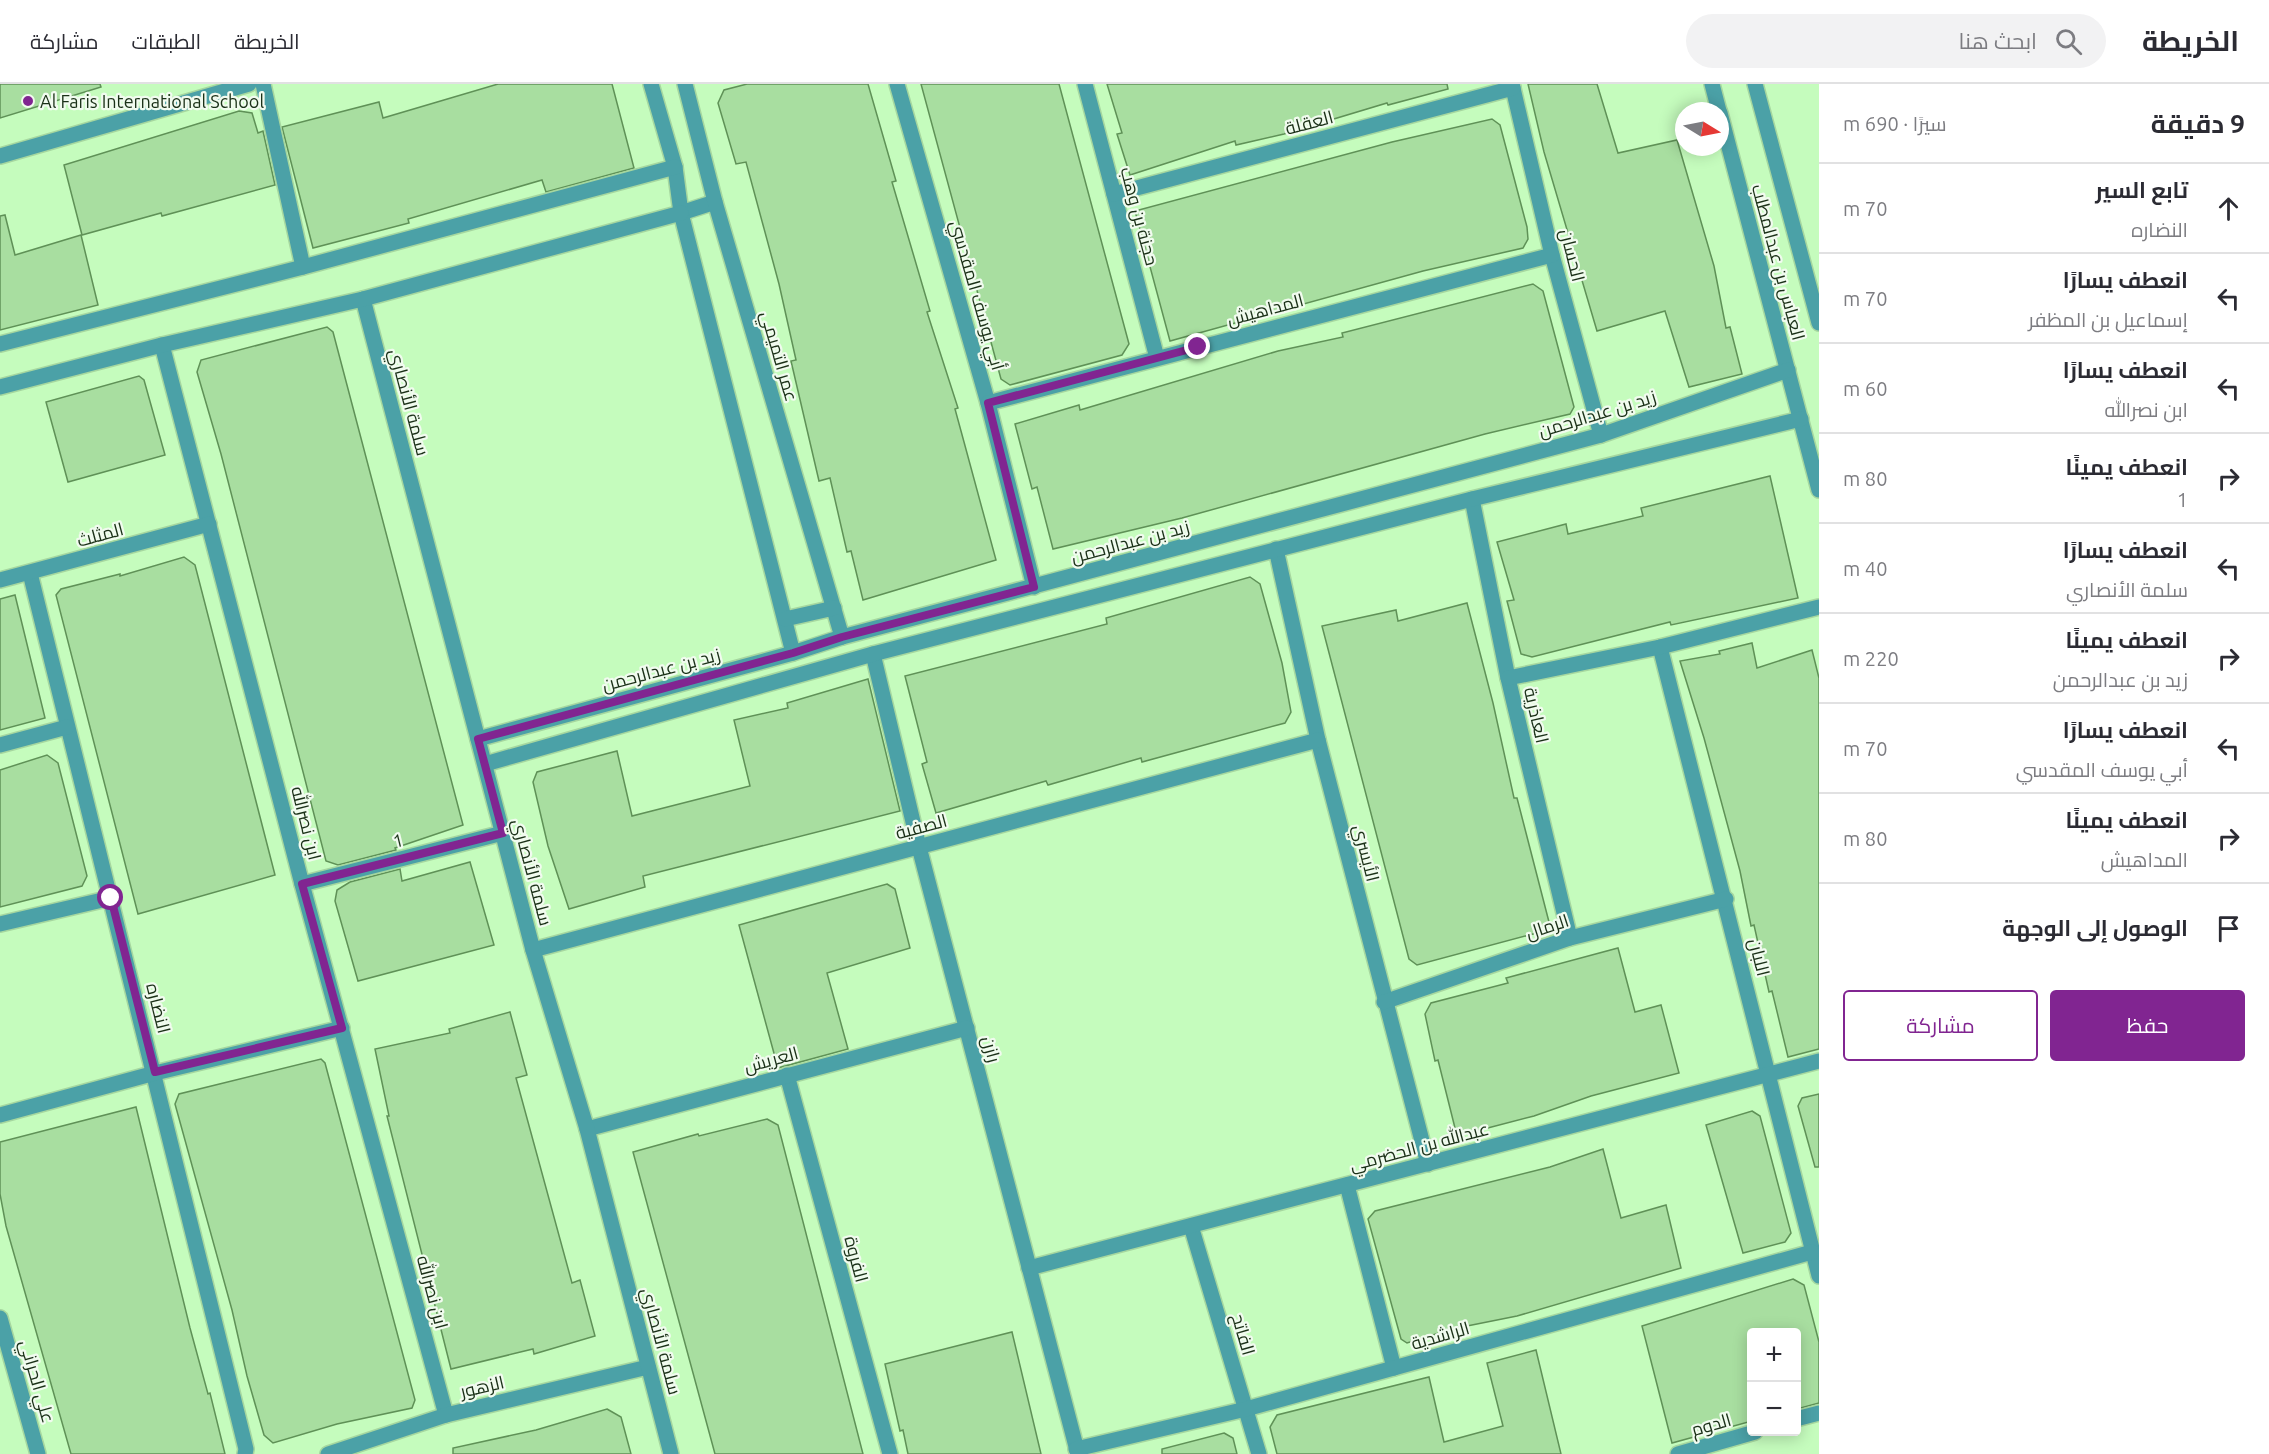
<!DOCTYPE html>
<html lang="ar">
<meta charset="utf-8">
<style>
body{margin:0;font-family:Ubuntu,Cairo,sans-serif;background:#f2f2f3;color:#2b2b33;direction:rtl}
.controls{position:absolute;right:18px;bottom:18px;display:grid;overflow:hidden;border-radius:6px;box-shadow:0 3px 15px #0003}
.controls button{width:54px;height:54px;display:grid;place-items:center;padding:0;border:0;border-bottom:2px solid #e1e1e2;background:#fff;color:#2b2b33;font:30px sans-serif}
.compass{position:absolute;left:1675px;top:18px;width:54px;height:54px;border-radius:50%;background:#fff;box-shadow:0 3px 15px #0003;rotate:100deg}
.stop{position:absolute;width:18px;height:18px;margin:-14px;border:4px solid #812591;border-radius:50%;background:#fff}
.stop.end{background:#812591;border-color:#fff;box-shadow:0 2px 6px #0008}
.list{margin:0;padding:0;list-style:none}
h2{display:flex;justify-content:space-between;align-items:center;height:78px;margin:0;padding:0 24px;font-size:26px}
h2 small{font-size:20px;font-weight:400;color:#7c7c81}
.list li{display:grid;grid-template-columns:39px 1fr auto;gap:18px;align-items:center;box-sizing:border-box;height:90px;padding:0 24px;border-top:2px solid #e1e1e2}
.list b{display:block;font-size:22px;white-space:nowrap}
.list p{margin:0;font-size:20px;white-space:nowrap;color:#7c7c81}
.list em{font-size:20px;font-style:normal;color:#7c7c81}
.actions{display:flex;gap:12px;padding:18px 24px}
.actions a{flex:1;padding:14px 0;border:2px solid #812591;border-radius:6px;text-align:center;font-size:21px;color:#812591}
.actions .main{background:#812591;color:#fff}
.icon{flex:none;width:33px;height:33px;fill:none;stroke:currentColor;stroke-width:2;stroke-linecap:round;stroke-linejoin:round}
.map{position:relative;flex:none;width:1819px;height:1370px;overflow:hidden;direction:ltr}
header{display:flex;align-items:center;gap:36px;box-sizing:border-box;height:84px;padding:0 30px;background:#fff;border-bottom:2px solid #e1e1e2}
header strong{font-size:28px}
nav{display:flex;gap:33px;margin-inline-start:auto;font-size:21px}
.search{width:420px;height:54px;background:#f2f2f3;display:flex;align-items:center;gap:15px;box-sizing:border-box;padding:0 21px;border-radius:33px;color:#7c7c81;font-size:22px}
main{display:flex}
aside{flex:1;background:#fff}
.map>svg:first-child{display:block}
.building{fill:#a8dea0;stroke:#5f9157;stroke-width:1.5}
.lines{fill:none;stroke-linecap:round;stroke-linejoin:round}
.minor-casing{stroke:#a6d79f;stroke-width:18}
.tertiary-casing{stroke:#a6d79f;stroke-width:18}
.minor{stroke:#4ba1a7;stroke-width:15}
.tertiary{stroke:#4ba1a7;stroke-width:15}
.route{stroke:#812591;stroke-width:8}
.poi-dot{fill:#812591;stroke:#f1fbef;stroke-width:2}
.labels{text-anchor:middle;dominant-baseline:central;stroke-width:4.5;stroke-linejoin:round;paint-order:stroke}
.poi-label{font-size:18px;fill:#1a3017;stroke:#f1fbef;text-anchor:start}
.street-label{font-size:18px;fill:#1a3017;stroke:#f1fbef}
</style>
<header>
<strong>الخريطة</strong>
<div class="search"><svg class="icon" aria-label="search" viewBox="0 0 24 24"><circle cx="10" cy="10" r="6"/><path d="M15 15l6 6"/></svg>ابحث هنا</div>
<nav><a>الخريطة</a><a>الطبقات</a><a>مشاركة</a></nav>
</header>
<main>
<aside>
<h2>9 دقيقة<small>سيرًا · 690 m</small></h2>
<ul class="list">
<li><svg class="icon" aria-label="ahead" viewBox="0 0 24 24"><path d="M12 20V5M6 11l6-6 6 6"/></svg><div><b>تابع السير</b><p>النضاره</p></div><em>70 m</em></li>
<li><svg class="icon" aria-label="left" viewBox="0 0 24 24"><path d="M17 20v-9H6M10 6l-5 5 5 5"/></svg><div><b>انعطف يسارًا</b><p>إسماعيل بن المظفر</p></div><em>70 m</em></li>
<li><svg class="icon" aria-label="left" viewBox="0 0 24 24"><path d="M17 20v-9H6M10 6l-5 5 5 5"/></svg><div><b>انعطف يسارًا</b><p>ابن نصرالله</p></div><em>60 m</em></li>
<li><svg class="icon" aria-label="right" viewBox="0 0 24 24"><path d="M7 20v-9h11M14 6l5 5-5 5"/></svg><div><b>انعطف يمينًا</b><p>1</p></div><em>80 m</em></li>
<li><svg class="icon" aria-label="left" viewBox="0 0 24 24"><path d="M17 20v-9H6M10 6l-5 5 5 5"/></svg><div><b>انعطف يسارًا</b><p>سلمة الأنصاري</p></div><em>40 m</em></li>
<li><svg class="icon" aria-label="right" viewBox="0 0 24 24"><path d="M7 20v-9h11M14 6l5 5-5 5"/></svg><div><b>انعطف يمينًا</b><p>زيد بن عبدالرحمن</p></div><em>220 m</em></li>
<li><svg class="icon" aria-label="left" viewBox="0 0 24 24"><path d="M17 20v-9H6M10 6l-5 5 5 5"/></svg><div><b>انعطف يسارًا</b><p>أبي يوسف المقدسي</p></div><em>70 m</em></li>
<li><svg class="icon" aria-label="right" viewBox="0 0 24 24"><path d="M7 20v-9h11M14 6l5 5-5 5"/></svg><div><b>انعطف يمينًا</b><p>المداهيش</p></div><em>80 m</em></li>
<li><svg class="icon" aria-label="arrive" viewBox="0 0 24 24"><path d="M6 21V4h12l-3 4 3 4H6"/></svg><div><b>الوصول إلى الوجهة</b></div></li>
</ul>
<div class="actions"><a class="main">حفظ</a><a>مشاركة</a></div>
</aside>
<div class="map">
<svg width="1819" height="1370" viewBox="0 0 1819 1370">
<rect width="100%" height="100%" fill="#c5fcbd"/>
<g class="building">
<path d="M0,0h100l1,3 -101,31z"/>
<path d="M498,0h114l22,84 -88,24 -4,-12 -134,39 1,4 -96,25 -31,-121 97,-25 4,16z"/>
<path d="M747,0h121l28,97 -4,1 38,129 -3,1 31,96 -3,1 9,33 32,118 -133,40 -12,-49 -4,1 -17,-74 -11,3 -28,-120 5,-1 -17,-76 -33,-122 -10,2 -18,-61 6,-13z"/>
<path d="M921,0h138l70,260 -7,11 -112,30 -9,-6z"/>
<path d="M1107,0h340l1,5 -60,16 -1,-2 -103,31 -48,11 -1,-4 -105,34 -13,-41 5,-1z"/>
<path d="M1528,0h69l21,69 59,-13 37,126 12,62 4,-1 12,47 -53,13 -24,-76 -68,20 -53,-179z"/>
<path d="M239,27l13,2 6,20 5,-2 12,54 -113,31 -1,-3 -79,22 -18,-70z"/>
<path d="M1492,35l8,6 27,102 1,12 -5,9 -100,23 -253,70 -35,-130 257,-69z"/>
<path d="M5,131l10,40 66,-20 17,70 -98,25v-114z"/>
<path d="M1533,200l10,7 31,116 -4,7 -85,20 -303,84 -129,31 -16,-62 -5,2 -17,-65 64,-19 1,5 198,-59 65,-14 -1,-4z"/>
<path d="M327,243l6,5 130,493 -68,23 1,2 -58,15 -12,-4 -105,-407 -24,-82 4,-12z"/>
<path d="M139,292l5,4 21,75 -97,27 -22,-80z"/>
<path d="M1770,392l28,122 -127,27 -1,-3 -138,35 -11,-3 -14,-53 7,-1 -17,-58 69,-18 2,10 75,-18 -2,-8z"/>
<path d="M184,473l11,8 80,310 -137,39 -82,-319 5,-6 59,-15v2z"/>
<path d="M1250,493l10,7 22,79 9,49 -6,11 -143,39 -1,-4 -93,27 -2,-4 -110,32 -14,-49 5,-2 -22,-86 202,-52 -1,-6z"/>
<path d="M15,511l30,123 -45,12v-131z"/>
<path d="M1467,519l26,100 21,95h3l32,124 -5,9 -127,34 -8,-6 -87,-333 74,-16 2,11z"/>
<path d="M1752,559l5,25 55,-18 7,28v371l-31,8 -16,-66 -3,1 -15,-67 -3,1 -11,-55 -36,-133 -24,-77 40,-7 -1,-3z"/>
<path d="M868,595l32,132 -257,65 2,11 -76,22 -21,-63 -15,-64 4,-10 80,-21 15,65 118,-30 -16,-66 54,-12 -1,-5z"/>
<path d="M47,671l11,8 29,113 -5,10 -82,21v-137z"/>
<path d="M470,778l24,83 -136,36 -23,-80 2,-11 13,-8 50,-13 2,12z"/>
<path d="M887,800l8,5 15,59 -83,25 21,76 -70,19 -39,-143z"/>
<path d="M1618,864l17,64 26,-7 18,68 -88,23 -57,20 -77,20 -19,-76 -3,1 -10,-47 6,-11 77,-20 -2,-5z"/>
<path d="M510,928l17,63 -11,3 56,205 8,-3 15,56 -61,18 -1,-5 -82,20 -64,-253h2l-14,-67 75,-16 -1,-4z"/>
<path d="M321,975l4,4 90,337 -3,8 -75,16 -64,19 -9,-8 -17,-59 -15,-66 -57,-206 4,-10z"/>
<path d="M1819,1010v73h-4l-17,-61 4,-8z"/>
<path d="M136,1023l54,221 18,66 2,-1 15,61h-154l-65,-228 -6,-32v-52z"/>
<path d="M1752,1027l8,5 31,117 -6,9 -42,11 -37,-128z"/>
<path d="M767,1035l11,6 85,329h-148l-82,-302 65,-18 1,2z"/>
<path d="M1603,1065l18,69 45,-13 15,63 -164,48 -65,13 -45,14 -6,-4 -33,-120 7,-8 175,-44z"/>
<path d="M1793,1195l11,6 15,57v61l-22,6v-77h-45v89l-80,22 -30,-117z"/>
<path d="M1012,1248l29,122h-133l-5,-24 -3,1 -15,-67z"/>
<path d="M1536,1266l25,104h-284l-7,-27 7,-12 152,-38 15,65 59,-16 -16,-63z"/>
<path d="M607,1325l14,8 10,37h-178v-6l83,-18z"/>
<path d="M1224,1349l9,5 4,16h-75v-5z"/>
</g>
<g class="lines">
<defs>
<g id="minor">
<path d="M263,0l40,183"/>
<path d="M897,0l91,319 46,184"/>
<path d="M1085,0l72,274"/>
<path d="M1512,0l40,171 49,180"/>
<path d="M0,72l249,-72"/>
<path d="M1114,110l399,-106"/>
<path d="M681,129l34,-11"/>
<path d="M162,261l140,539 144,531"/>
<path d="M988,319l564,-148"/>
<path d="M1472,415l36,179 62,260"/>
<path d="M1276,465l42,191 110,424"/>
<path d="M30,489l216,876 -1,5"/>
<path d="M0,496l209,-56"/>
<path d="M1660,563l159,629"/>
<path d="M873,570l46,193 159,607"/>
<path d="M1508,594l152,-31 159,-40"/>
<path d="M0,661l67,-18"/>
<path d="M302,800l201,-51"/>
<path d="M0,840l111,-26"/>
<path d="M533,866l785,-210"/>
<path d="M1384,918l186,-64 156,-39"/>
<path d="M787,991l103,379"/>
<path d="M0,1031l155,-42 187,-45"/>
<path d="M587,1045l380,-101"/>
<path d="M1347,1101l47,183"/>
<path d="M1191,1142l68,228"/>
<path d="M1029,1184l790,-207"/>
<path d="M0,1234l38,136"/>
<path d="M1796,1335l23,-6"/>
<path d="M1076,1365l170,-40 566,-157"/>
<path d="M328,1370l118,-39 202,-48"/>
<path d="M1678,1370l77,-22"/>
</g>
<g id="tertiary">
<path d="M651,0l24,83 6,46 112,440"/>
<path d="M685,0l30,118 127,435"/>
<path d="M1712,0l7,27"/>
<path d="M1755,0l64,239"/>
<path d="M1720,29l99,377"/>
<path d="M363,215l170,651 54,179 84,325"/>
<path d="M0,260l303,-77 372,-100"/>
<path d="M0,303l162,-42 201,-46 318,-86"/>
<path d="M785,535l49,-11"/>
<path d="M478,655l315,-86 49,-16 759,-202 187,-65"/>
<path d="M485,680l388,-110 599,-155 329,-80"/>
</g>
</defs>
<use href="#minor" class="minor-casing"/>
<use href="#tertiary" class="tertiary-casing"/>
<use href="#minor" class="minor"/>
<use href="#tertiary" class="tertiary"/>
</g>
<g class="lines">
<path class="route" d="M111,814l44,174 187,-44 -40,-144 201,-51 -25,-94 315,-86 49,-16 192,-50 -46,-184 210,-56"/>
</g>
<circle class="poi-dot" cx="28" cy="17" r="6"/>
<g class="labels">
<g class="poi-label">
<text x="40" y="17">Al Faris International School</text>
</g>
<g class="street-label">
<text transform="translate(1309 38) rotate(-15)">العقلة</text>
<text transform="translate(1140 132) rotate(75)">حجنة بن وهب</text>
<text transform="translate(1573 171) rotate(76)">الحسان</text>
<text transform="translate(1779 178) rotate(75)">العباس بن عبدالمطلب</text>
<text transform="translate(978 211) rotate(74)">أبي يوسف المقدسي</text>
<text transform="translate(1265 225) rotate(-15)">المداهيش</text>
<text transform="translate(780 272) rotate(74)">عمر التميمي</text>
<text transform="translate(410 318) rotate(75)">سلمة الأنصاري</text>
<text transform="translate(1597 329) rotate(-17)">زيد بن عبدالرحمن</text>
<text transform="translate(100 450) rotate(-15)">المثلث</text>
<text transform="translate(1130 457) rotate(-15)">زيد بن عبدالرحمن</text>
<text transform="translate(661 585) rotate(-15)">زيد بن عبدالرحمن</text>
<text transform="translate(1537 631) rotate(77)">العاذرية</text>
<text transform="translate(307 739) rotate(76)">ابن نصرالله</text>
<text transform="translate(921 742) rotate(-15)">الصفية</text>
<text transform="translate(398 756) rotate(-14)">1</text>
<text transform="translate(1367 769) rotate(76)">الأيسري</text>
<text transform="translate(533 788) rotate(75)">سلمة الأنصاري</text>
<text transform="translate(1547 842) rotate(-18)">الرمال</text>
<text transform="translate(1760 873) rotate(76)">اللبان</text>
<text transform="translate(159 924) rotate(76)">النضاره</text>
<text transform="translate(992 965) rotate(75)">رازن</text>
<text transform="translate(771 975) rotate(-15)">العريش</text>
<text transform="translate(1419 1062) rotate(-15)">عبدالله بن الحضرمي</text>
<text transform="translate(857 1175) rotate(75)">الفروة</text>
<text transform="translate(433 1208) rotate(75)">ابن نصرالله</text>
<text transform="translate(1244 1250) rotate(74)">الفاتح</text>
<text transform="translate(1440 1251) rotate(-16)">الراشدية</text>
<text transform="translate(662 1257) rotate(75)">سلمة الأنصاري</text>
<text transform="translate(38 1297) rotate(74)">علي الحراني</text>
<text transform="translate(482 1302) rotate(-13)">الزهور</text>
<text transform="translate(1711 1340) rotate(-16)">الدوم</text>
</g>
</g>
</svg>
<div class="controls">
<button>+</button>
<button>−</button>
</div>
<svg class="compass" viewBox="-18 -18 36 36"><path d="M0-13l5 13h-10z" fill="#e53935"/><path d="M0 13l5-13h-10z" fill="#7c7c81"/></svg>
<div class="stop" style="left:111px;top:814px"></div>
<div class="stop end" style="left:1198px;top:263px"></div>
</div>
</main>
